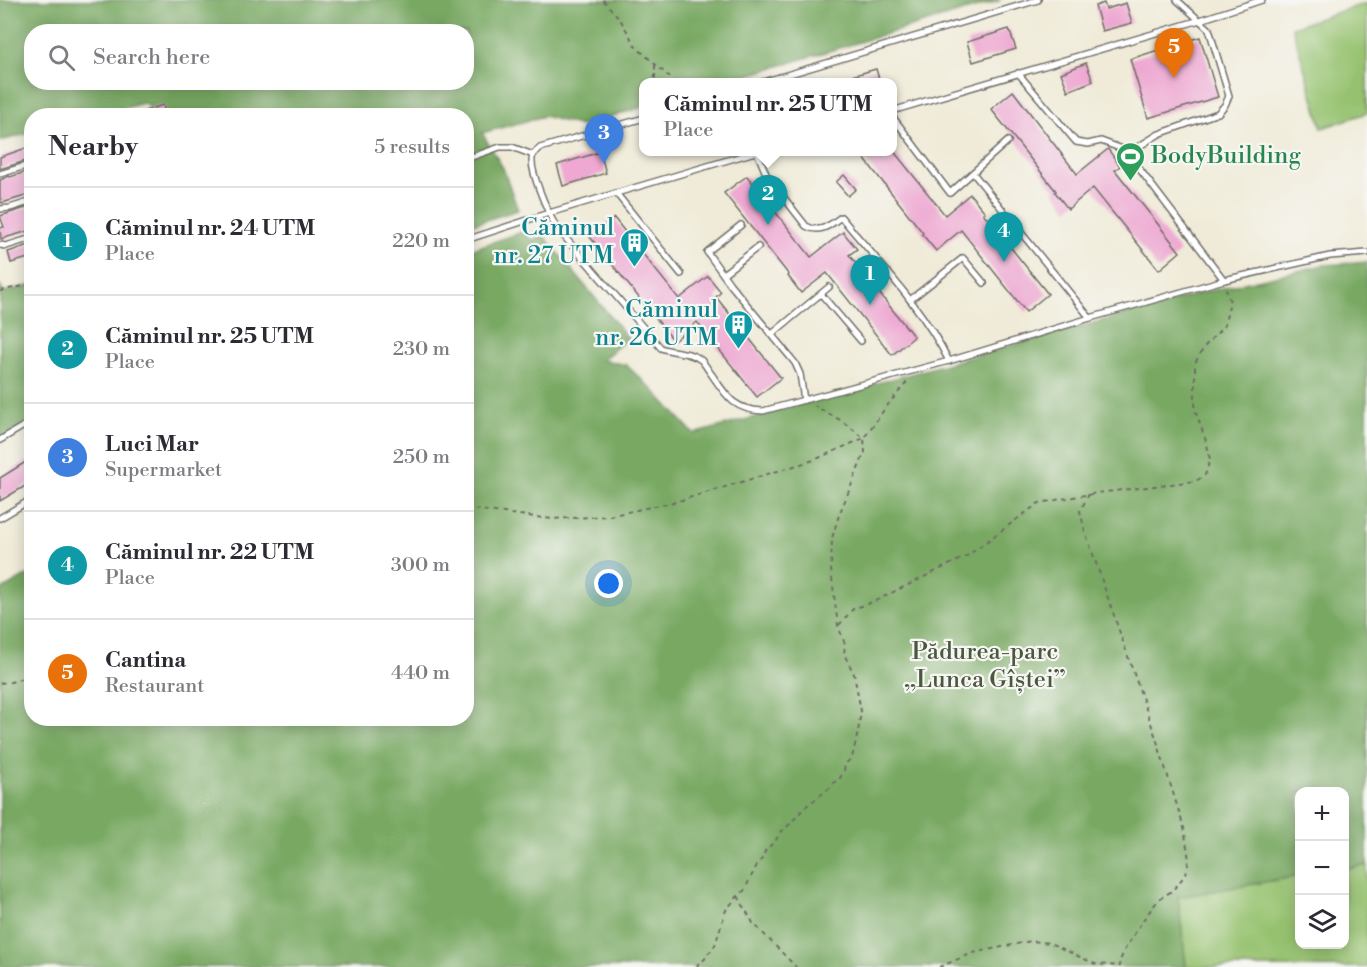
<!DOCTYPE html>
<meta charset="utf-8">
<style>
body{margin:0;font-family:"Libre Bodoni",serif;background:#f2f2f3;color:#2b2b33}
.controls{position:absolute;right:18px;bottom:18px;display:grid;overflow:hidden;border-radius:12px;box-shadow:0 3px 15px #0003}
.controls button{width:54px;height:54px;display:grid;place-items:center;padding:0;border:0;border-bottom:2px solid #e1e1e2;background:#fff;color:#2b2b33;font:30px sans-serif}
.you{position:absolute;left:609px;top:584px;width:21px;height:21px;margin:-15px;border:4px solid #fff;border-radius:50%;background:#1a73e8;box-shadow:0 0 0 9px #1a73e833}
.badge{display:grid;place-items:center;width:39px;height:39px;border-radius:50%;background:#7c3aed;color:#fff;font-size:20px;font-weight:700}
.pin{position:absolute;translate:-50% -50px;filter:drop-shadow(0 2px 3px #0008)}
.pin::after{content:'';position:absolute;top:32px;width:21px;height:18px;background:inherit;clip-path:polygon(0 0,100% 0,50% 100%)}
.popup{position:absolute;left:639px;top:78px;width:258px;height:78px;box-sizing:border-box;display:grid;place-content:center;border-radius:12px;background:#fff;filter:drop-shadow(0 2px 4px #0005);font-size:20px;white-space:nowrap;color:#7c7c81}
.popup b{font-size:22px;color:#2b2b33}
.popup::after{content:'';position:absolute;left:50%;top:100%;margin-left:-12px;border:12px solid transparent;border-top-color:#fff}
.list{margin:0;padding:0;list-style:none}
h2{display:flex;justify-content:space-between;align-items:center;height:78px;margin:0;padding:0 24px;font-size:26px}
h2 small{font-size:20px;font-weight:400;color:#7c7c81}
.list li{display:grid;grid-template-columns:39px 1fr auto;gap:18px;align-items:center;box-sizing:border-box;height:108px;padding:0 24px;border-top:2px solid #e1e1e2}
.list b{display:block;font-size:22px;white-space:nowrap}
.list p{margin:0;font-size:20px;white-space:nowrap;color:#7c7c81}
.list em{font-size:20px;font-style:normal;color:#7c7c81}
.icon{flex:none;width:33px;height:33px;fill:none;stroke:currentColor;stroke-width:2;stroke-linecap:round;stroke-linejoin:round}
.map{position:relative;flex:none;width:1367px;height:967px;overflow:hidden}
.search{position:absolute;background:#fff;box-shadow:0 3px 15px #0003;left:24px;top:24px;width:450px;height:66px;display:flex;align-items:center;gap:15px;box-sizing:border-box;padding:0 21px;border-radius:24px;color:#7c7c81;font-size:22px}
.panel{position:absolute;background:#fff;box-shadow:0 3px 15px #0003;left:24px;top:108px;width:450px;height:618px;border-radius:24px}
.map>svg:first-child{display:block}
.green{fill:#96c26f;stroke:#60764d;stroke-width:1.5}
.forest{fill:#78a862;stroke:#526a46;stroke-width:1.5;fill-rule:evenodd}
.building{fill:#eea8d2}
.lines{fill:none;stroke-linecap:round;stroke-linejoin:round}
.service-casing{stroke:#706e68;stroke-width:8}
.path{stroke:#706e68;stroke-width:2;stroke-dasharray:4.5 4.5;stroke-linecap:butt}
.service{stroke:#fff;stroke-width:5}
.labels{text-anchor:middle;dominant-baseline:central;stroke-width:4.5;stroke-linejoin:round;paint-order:stroke}
.leisure-label{font-size:24px;fill:#27864d;stroke:#f6f6f2;text-anchor:start}
.culture-label{font-size:24px;fill:#0d838f;stroke:#f6f6f2;text-anchor:end}
.park-label{font-size:24px;fill:#4b583f;stroke:#f6f6f2}
</style>
<div class="map">
<svg width="1367" height="967" viewBox="0 0 1367 967">
<rect width="100%" height="100%" fill="#f6f6f2"/>
<filter id="ink" filterUnits="userSpaceOnUse"><feTurbulence type="fractalNoise" baseFrequency=".0167" numOctaves="2"/><feDisplacementMap in="SourceGraphic" scale="12" xChannelSelector="R" yChannelSelector="G"/><feConvolveMatrix kernelMatrix="1 2 1 2 8 2 1 2 1" color-interpolation-filters="sRGB"/></filter>
<filter id="wash" filterUnits="userSpaceOnUse"><feTurbulence type="fractalNoise" baseFrequency=".008" numOctaves="4" result="noise"/><feDisplacementMap in="SourceGraphic" scale="24" xChannelSelector="R" yChannelSelector="G"/><feGaussianBlur stdDeviation="1.35" result="paint"/><feColorMatrix in="noise" values="0 0 0 0 0 0 0 0 0 0 0 0 0 0 0 0 0 1.4 0 .05"/><feComposite in="paint" operator="in"/></filter>
<g filter="url(#wash)">
<rect width="100%" height="100%" fill="#f0ebd8"/>
<g class="green">
<path d="M1367,3v110l-45,15 -30,-101z"/>
<path d="M1367,865v102h-181l-8,-70 121,-21 1,68h44l1,-75z"/>
</g>
<g class="forest">
<path d="M0,0h1001l-276,82h-81l-1,25 -62,19 -37,-10 -62,17 21,35 15,42 -51,16 -1,-110h-305l-17,-13 -46,12 -66,1 -1,17 -31,8zM32,32h434v50h-434z"/>
<path d="M525,231l6,9 13,-4 84,102 -26,22 24,5 29,27 39,42 515,-143 114,-26 44,-3v603l-22,4 -1,-77h-44l-1,84 -121,21 8,70h-1186v-376l31,-18 1,145h434l1,-467z"/>
<path d="M0,285l3,7 29,-7 -1,135 -31,21z"/>
</g>
<g id="blocks">
<g class="building">
<path d="M1104,3l2,6 20,-6 6,20 -30,8 -7,-25z"/>
<path d="M1009,29l7,20 -43,13 -6,-20z"/>
<path d="M1200,37l18,60 -70,21 -18,-59z"/>
<path d="M1086,63l7,18 -25,10 -7,-18z"/>
<path d="M876,69l4,13h-49z"/>
<path d="M1013,91l64,83 31,-25 12,17 -5,4 65,82 -21,18 -66,-82 -25,21 -13,-17 1,-1 -65,-82z"/>
<path d="M163,105l3,11h-34v-1z"/>
<path d="M32,146v13l-32,10v-12z"/>
<path d="M892,149l53,66 25,-21 15,18 -2,1 65,81 -22,18 -65,-82 -25,21 -14,-17 1,-1 -64,-81h33z"/>
<path d="M600,152l6,21 -43,13 -6,-21z"/>
<path d="M31,169l1,25 -30,9 -2,-6v-17l9,-4 1,1 16,-5v-2z"/>
<path d="M844,175l12,14 -8,7 -12,-14z"/>
<path d="M747,176l64,81 32,-25 14,17 -8,6 65,82 -22,18 -65,-82 -26,20 -13,-17 1,-1 -65,-82z"/>
<path d="M32,206v24l-31,9 -1,-11 4,-1 -4,-11z"/>
<path d="M614,218l65,81 29,-23 13,16 -5,5 65,81 -24,19 -60,-75 -23,19 -84,-104z"/>
<path d="M32,244v13l-21,6 -3,-11z"/>
<path d="M32,458v24l-32,19v-23z"/>
</g>
</g>
</g>
<g filter="url(#ink)">
<use href="#blocks" fill-opacity="0" stroke="#706e68" stroke-width="1.5"/>
<g class="lines">
<defs>
<g id="service">
<path d="M1018,73l58,69 12,2 13,-3 24,9 99,130"/>
<path d="M763,82l275,-82"/>
<path d="M892,111l308,-91 62,-20"/>
<path d="M892,116l58,77 58,-52"/>
<path d="M644,118l-104,30c-2,2 -5,4 -7,7 -6,12 16,59 23,72l105,121c13,5 29,3 40,12 4,4 7,10 11,15 15,22 22,35 51,36l186,-50 141,-43 134,-38 106,-24 37,-3"/>
<path d="M1125,150l13,-3 21,-13 59,-21 7,-8 4,-9 -20,-67 -32,-29"/>
<path d="M757,152l10,24 39,50c14,8 24,-1 35,-9 38,46 81,90 108,144"/>
<path d="M466,159l34,-12h12l21,8"/>
<path d="M973,173l117,145"/>
<path d="M0,174l32,-10"/>
<path d="M616,193l65,81"/>
<path d="M0,209l10,-1 22,-7"/>
<path d="M741,225l-34,27 23,32 65,79 5,11 4,26"/>
<path d="M466,240l83,-27 206,-61"/>
<path d="M0,245l6,1 26,-8"/>
<path d="M723,274l35,-27"/>
<path d="M821,294l40,47"/>
<path d="M910,300l53,-42 21,25"/>
<path d="M772,334l57,-47"/>
<path d="M0,440l32,-19"/>
<path d="M0,518l32,-19"/>
</g>
</defs>
<use href="#service" class="service-casing"/>
<g class="path">
<path d="M603,0l17,19 16,28 39,35"/>
<path d="M655,65v17"/>
<path d="M0,291l32,-7"/>
<path d="M1089,494l-9,17 5,20 71,207 28,90 5,32 -3,14 -14,17 -13,8 -16,21 -18,29 -6,14 1,4"/>
<path d="M466,510l5,-1 81,10 57,-3 73,-16 132,-40 50,-22 -22,-17 -27,-15"/>
<path d="M839,625l14,-16 22,-8 92,-45 72,-53 58,-10 99,-12 9,-6 5,-15 -3,-16 -12,-34v-47l9,-16 20,-21 6,-24 -4,-13"/>
<path d="M0,683l11,-1 21,-7"/>
<path d="M738,896l15,27 43,44"/>
<path d="M697,967l1,-3 7,-5 1,-4 6,-5 3,-5 11,-35 12,-14 6,-5 14,-28 5,-5 2,-7 11,-11 4,-7 10,-9 15,-17 26,-20 2,-4 6,-3 5,-9 1,-7 7,-6 6,-26 3,-21 -7,-37 -10,-20 1,-10 -7,-18 -7,-56 1,-32 7,-23 26,-63 -1,-14 22,-31 22,-26"/>
<path d="M939,967l34,-14 58,-12 19,2 45,21 25,2"/>
</g>
<use href="#service" class="service"/>
</g>
</g>
<defs>
<symbol id="stadium-pin" viewBox="-11 -11 22 30"><path d="M0 17L-7.5 6A9.5 9.5 0 1 1 7.5 6Z" fill="#2e9e5b" stroke="#f6f6f2"/><path d="M0-5a6.5 5 0 1 0 0 10a6.5 5 0 1 0 0-10ZM-3.5-1.8h7v3.6h-7Z" fill="#fff"/></symbol>
<symbol id="building-pin" viewBox="-11 -11 22 30"><path d="M0 17L-7.5 6A9.5 9.5 0 1 1 7.5 6Z" fill="#0f9aa8" stroke="#f6f6f2"/><path d="M-4-6H4V6H1V3H-1V6H-4ZM-2.5-4.3h1.7v1.8h-1.7ZM.8-4.3h1.7v1.8H.8ZM-2.5-1h1.7V.8h-1.7ZM.8-1h1.7V.8H.8Z" fill="#fff"/></symbol>
</defs>
<g fill-rule="evenodd">
<use href="#stadium-pin" x="1114" y="140" width="33" height="45"/>
<use href="#building-pin" x="618" y="226" width="33" height="45"/>
<use href="#building-pin" x="722" y="308" width="33" height="45"/>
</g>
<g class="labels">
<g class="leisure-label">
<text x="1151" y="156">BodyBuilding</text>
</g>
<g class="culture-label">
<text x="614" y="228">Căminul<tspan x="614" dy="28">nr. 27 UTM</tspan></text>
<text x="718" y="310">Căminul<tspan x="718" dy="28">nr. 26 UTM</tspan></text>
</g>
<g class="park-label">
<text x="985" y="652">Pădurea-parc<tspan x="985" dy="28">„Lunca Gîștei”</tspan></text>
</g>
</g>
</svg>
<div class="controls">
<button>+</button>
<button>−</button>
<button><svg class="icon" aria-label="layers" viewBox="0 0 24 24"><path d="M12 4l9 5-9 5-9-5zM3 14l9 5 9-5"/></svg></button>
</div>
<div class="you"></div>
<div class="pin badge" style="left:870px;top:305px;background:#0f9aa8">1</div>
<div class="pin badge" style="left:768px;top:225px;background:#0f9aa8">2</div>
<div class="popup"><b>Căminul nr. 25 UTM</b>Place</div>
<div class="pin badge" style="left:604px;top:164px;background:#3f7fe0">3</div>
<div class="pin badge" style="left:1004px;top:262px;background:#0f9aa8">4</div>
<div class="pin badge" style="left:1174px;top:78px;background:#e8710a">5</div>
<div class="search"><svg class="icon" aria-label="search" viewBox="0 0 24 24"><circle cx="10" cy="10" r="6"/><path d="M15 15l6 6"/></svg>Search here</div>
<section class="panel">
<h2>Nearby<small>5 results</small></h2>
<ul class="list">
<li><span class="badge" style="background:#0f9aa8">1</span><div><b>Căminul nr. 24 UTM</b><p>Place</p></div><em>220 m</em></li>
<li><span class="badge" style="background:#0f9aa8">2</span><div><b>Căminul nr. 25 UTM</b><p>Place</p></div><em>230 m</em></li>
<li><span class="badge" style="background:#3f7fe0">3</span><div><b>Luci Mar</b><p>Supermarket</p></div><em>250 m</em></li>
<li><span class="badge" style="background:#0f9aa8">4</span><div><b>Căminul nr. 22 UTM</b><p>Place</p></div><em>300 m</em></li>
<li><span class="badge" style="background:#e8710a">5</span><div><b>Cantina</b><p>Restaurant</p></div><em>440 m</em></li>
</ul>
</section>
</div>
